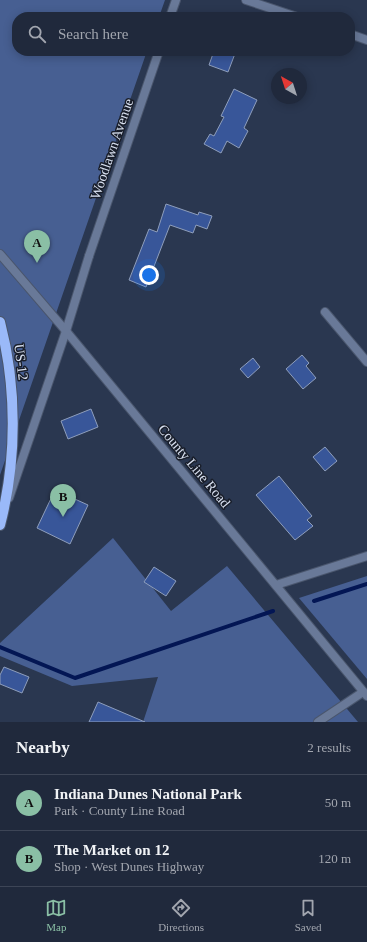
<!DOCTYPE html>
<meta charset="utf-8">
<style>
body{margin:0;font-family:Georgia,serif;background:#2d3547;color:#f1f3f6}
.compass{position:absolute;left:271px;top:68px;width:36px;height:36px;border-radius:50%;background:#20293c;box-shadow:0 2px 10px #0003;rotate:321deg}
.you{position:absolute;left:149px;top:275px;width:14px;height:14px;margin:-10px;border:3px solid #fff;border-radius:50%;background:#1a73e8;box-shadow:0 0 0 6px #1a73e833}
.badge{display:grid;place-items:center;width:26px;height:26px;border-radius:50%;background:#8abfa5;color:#111;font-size:13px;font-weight:700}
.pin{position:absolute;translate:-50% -33px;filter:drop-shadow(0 1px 2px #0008)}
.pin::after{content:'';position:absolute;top:21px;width:14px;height:12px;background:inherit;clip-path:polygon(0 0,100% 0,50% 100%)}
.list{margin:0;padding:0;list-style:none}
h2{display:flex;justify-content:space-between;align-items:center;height:52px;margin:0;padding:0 16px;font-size:17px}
h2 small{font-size:13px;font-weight:400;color:#a2a6af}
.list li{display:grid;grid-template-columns:26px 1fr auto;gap:12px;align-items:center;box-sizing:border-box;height:56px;padding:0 16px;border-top:1px solid #3d4556}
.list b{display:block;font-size:15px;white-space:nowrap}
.list p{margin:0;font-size:13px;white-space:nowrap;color:#a2a6af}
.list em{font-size:13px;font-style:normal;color:#a2a6af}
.icon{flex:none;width:22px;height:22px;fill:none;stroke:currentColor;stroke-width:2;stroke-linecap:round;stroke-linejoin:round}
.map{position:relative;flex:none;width:367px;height:722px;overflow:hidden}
.search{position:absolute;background:#20293c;box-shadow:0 2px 10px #0003;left:12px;right:12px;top:12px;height:44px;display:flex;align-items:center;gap:10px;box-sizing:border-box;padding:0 14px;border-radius:16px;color:#a2a6af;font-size:15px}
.sheet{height:164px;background:#20293c}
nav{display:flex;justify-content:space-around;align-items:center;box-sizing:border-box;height:56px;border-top:1px solid #3d4556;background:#20293c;font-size:11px;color:#a2a6af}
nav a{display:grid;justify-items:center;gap:2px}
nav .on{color:#8abfa5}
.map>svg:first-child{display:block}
.green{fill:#475f92}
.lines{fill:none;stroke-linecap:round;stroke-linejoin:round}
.stream{stroke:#031654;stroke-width:4}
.building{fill:#385699;stroke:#8e9ebc}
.minor-casing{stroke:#4a566d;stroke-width:10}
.tertiary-casing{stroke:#4a566d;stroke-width:10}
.primary-casing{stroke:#4a566d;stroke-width:12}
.minor{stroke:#697998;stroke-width:8}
.tertiary{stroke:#697998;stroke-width:8}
.primary{stroke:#9ab9f9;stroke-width:10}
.labels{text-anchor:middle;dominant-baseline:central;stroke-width:3;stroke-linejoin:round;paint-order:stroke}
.street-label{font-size:14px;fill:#d9e1f1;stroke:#191e2a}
</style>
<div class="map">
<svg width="367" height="722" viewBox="0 0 367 722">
<rect width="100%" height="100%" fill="#2a3750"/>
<g class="green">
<path d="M0,0h165l-6,17h-142v34h130l-147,424z"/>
<path d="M113,538l58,73 56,-45 131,156h-215l15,-45 -86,9 -72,-30v-13z"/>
<path d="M367,576v103l-68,-81z"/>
</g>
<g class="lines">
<g class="stream">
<path d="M314,601l53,-17"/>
<path d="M0,647l75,31 198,-67"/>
</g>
</g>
<g class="building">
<path d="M214,51h22l-8,21 -19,-7z"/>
<path d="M234,89l23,11 -13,28 4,3 -9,17 -12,-7 -6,12 -17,-9 6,-10 4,2 10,-19 -3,-1z"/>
<path d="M166,204l32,11 1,-3 13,4 -5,13 -11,-4 -3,8 -23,-8 -24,62 -17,-7 20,-51 8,3z"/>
<path d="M302,355l7,8 -3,3 10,12 -13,11 -17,-20z"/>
<path d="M253,358l7,9 -12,11 -8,-9z"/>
<path d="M91,409l7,18 -30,12 -7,-18z"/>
<path d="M325,447l12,14 -12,10 -12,-14z"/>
<path d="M279,476l33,40 -5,4 6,6 -18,14 -39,-45z"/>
<path d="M55,490l33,15 -18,39 -33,-16z"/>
<path d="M154,567l22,14 -10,15 -22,-14z"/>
<path d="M4,667l25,10 -7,16 -22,-9v-9z"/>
<path d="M98,702l47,20h-56z"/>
</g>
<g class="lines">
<defs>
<g id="minor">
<path d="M246,0l51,17"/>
<path d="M170,17l6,-17"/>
<path d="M350,34l17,6"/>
<path d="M89,256l70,-205"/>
<path d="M325,312l42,50"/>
<path d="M276,585l91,-29"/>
<path d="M318,722l45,-30"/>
</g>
<g id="tertiary">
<path d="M0,254l66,77 301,365"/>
<path d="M9,498l57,-167 23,-75"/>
</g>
<path id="primary" d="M0,322c17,65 17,138 0,203"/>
</defs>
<use href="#minor" class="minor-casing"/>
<use href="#tertiary" class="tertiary-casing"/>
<use href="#primary" class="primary-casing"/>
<use href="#minor" class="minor"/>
<use href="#tertiary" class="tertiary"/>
<use href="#primary" class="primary"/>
</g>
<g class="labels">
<g class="street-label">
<text transform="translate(112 149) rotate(-71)">Woodlawn Avenue</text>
<text transform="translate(21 362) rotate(83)">US-12</text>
<text transform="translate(194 466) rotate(50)">County Line Road</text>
</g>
</g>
</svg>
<svg class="compass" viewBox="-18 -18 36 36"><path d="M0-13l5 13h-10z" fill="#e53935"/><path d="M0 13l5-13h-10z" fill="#a2a6af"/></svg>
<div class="you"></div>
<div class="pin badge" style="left:37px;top:263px">A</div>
<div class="pin badge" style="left:63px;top:517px">B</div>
<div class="search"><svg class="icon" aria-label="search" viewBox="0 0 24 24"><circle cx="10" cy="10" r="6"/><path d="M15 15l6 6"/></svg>Search here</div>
</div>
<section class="sheet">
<h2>Nearby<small>2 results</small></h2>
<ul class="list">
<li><span class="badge">A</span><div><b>Indiana Dunes National Park</b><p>Park · County Line Road</p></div><em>50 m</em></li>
<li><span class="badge">B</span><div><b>The Market on 12</b><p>Shop · West Dunes Highway</p></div><em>120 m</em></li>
</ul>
</section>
<nav>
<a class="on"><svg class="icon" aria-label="map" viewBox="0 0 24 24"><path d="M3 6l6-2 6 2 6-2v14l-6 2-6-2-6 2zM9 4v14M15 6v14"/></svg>Map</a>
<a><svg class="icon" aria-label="directions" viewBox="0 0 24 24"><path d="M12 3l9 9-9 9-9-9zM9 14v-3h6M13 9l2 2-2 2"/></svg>Directions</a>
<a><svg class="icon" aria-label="saved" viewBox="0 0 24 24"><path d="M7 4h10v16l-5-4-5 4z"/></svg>Saved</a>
</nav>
